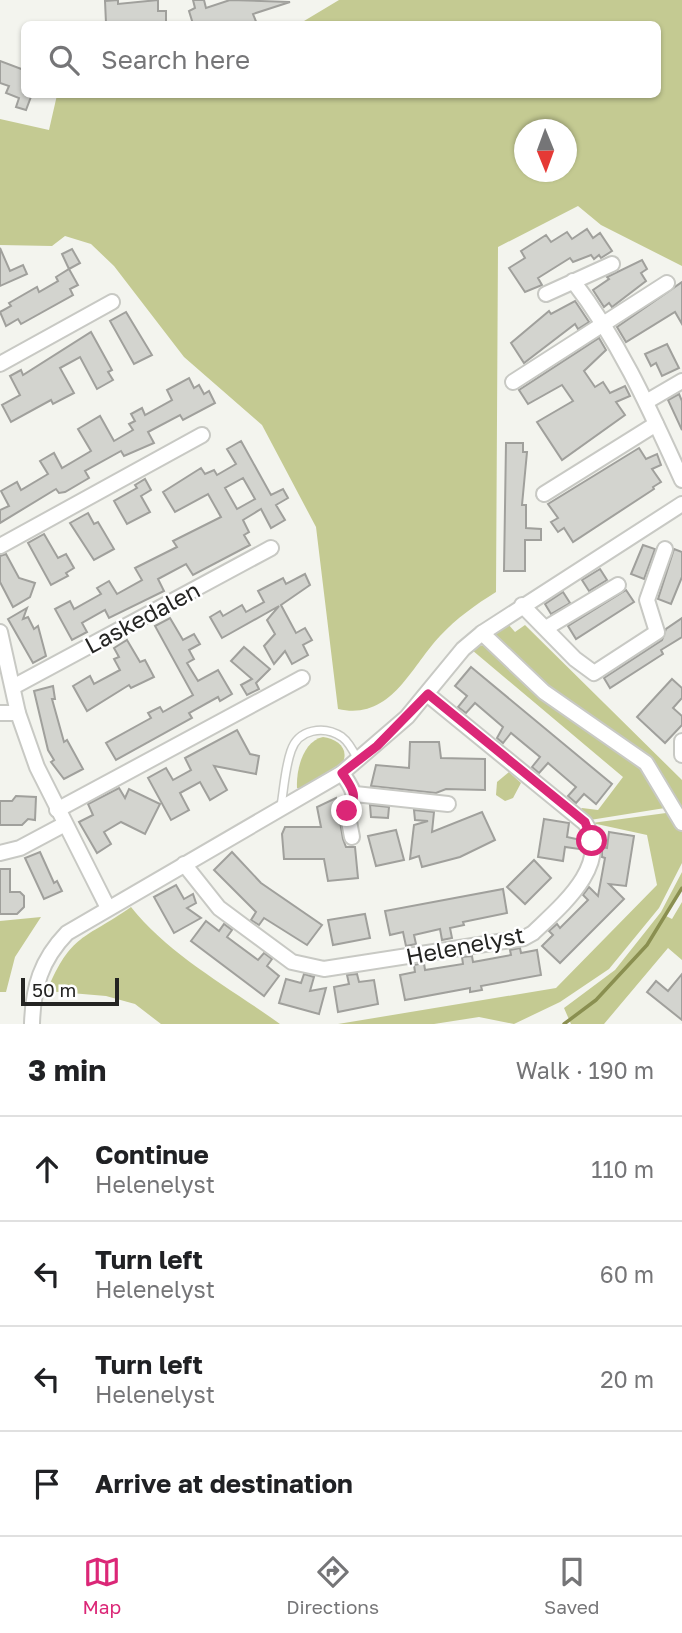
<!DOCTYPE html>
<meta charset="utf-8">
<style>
body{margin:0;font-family:"Golos Text",sans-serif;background:#f2f2f2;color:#202124}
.compass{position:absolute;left:514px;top:119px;width:63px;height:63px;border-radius:50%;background:#fff;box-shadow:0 2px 5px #0004;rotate:179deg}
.scale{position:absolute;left:21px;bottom:18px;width:98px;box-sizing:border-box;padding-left:7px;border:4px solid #242422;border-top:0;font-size:19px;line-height:24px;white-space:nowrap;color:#242422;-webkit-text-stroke:5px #fff;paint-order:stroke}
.stop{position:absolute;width:21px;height:21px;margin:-16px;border:5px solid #db2777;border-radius:50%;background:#fff}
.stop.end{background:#db2777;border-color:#fff;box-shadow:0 2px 7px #0008}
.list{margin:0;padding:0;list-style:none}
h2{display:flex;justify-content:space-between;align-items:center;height:91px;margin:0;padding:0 28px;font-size:30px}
h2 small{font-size:23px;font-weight:400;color:#757577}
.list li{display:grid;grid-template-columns:46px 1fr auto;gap:21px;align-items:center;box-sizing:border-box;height:105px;padding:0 28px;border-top:2px solid #e0e0e0}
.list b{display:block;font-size:26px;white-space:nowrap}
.list p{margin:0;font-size:23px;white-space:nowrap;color:#757577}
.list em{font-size:23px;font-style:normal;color:#757577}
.icon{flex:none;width:38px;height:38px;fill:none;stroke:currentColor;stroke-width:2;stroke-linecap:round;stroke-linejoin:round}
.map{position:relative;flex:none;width:682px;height:1024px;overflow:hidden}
.search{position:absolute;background:#fff;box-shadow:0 2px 5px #0004;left:21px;right:21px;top:21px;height:77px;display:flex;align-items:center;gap:18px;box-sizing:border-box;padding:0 24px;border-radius:10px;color:#757577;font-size:26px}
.sheet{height:511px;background:#fff}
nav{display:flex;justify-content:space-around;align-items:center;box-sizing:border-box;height:98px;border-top:2px solid #e0e0e0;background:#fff;font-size:19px;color:#757577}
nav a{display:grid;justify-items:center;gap:4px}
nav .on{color:#db2777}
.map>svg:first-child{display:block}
.green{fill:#c4ca92;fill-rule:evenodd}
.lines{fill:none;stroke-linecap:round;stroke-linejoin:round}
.stream{stroke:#8a8f50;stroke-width:3.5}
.building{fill:#d3d4cf;stroke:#a0a09c;stroke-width:2;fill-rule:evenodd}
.lane-casing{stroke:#c8c9c4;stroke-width:10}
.street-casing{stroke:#c8c9c4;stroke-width:18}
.lane{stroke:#fff;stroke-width:7}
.street{stroke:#fff;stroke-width:14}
.route{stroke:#db2777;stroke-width:9}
.labels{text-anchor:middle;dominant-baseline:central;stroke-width:5;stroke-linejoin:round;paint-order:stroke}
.street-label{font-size:23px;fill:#242422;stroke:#fff}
</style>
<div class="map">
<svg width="682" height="1024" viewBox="0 0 682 1024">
<rect width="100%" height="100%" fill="#f3f4ee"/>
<g class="green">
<path d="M339,0h343v266l-81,-41 -23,-19 -80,41 -2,345c-21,13 -39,26 -56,44 -30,32 -49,85 -102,73l-22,-182 -54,-102 -78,-68 -70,-91 -23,-22 -26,-8 -13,10 -52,-1v-126l49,11 8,-35 601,-1v-70h-359zM524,130h42v42h-42z"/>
<path d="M508,624l7,8 10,-7 157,155v35l-37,-60 -107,-75 -44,-40 1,-8z"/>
<path d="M478,645l9,1 163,128 15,34 -75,12 -11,-9 3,-3 16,2 25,-33 -151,-127z"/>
<path d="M323,737c14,2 26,11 20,25l-42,27 -4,-1c-1,-18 6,-47 26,-51z"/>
<path d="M509,772l12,11 -8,15 -8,3 -9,-6 1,-13z"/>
<path d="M666,813l16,17v33l-23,45 -50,61 -49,33 -46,22 -35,-7 -45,7h-96l218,-36 101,-103 -10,-50 -55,-12z"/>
<path d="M682,872v14l-18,29 8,4 10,-17v58l-14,-12 -64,76h-33l-7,-16 51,-38 46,-58z"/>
<path d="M131,907c38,48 99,81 149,117h-119l-26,-20 -29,-8 -59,-5c24,-58 37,-51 84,-84z"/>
<path d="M41,917l-26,40 -9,35h-6v-71z"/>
</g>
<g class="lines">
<path class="stream" d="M564,1024l32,-24 51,-55 35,-57"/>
</g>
<g class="building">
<path d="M118,0v4l40,-4v11h8v13l-60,-1 -1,-22z"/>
<path d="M193,0h11l2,8 24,-8 60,2 -37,12 4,10h-64l-4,-13 6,-3z"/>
<path d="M0,61l24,9v24h8l-6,16 -10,-3 3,-9 -13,-5 3,-7 -9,-3z"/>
<path d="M587,229l6,9 7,-5 12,18 -11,7 -2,-3 -5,4 -3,-4 -18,7 -3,-4 -32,20 4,7 -17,7 -16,-24 16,-10 -4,-7 25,-16 5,7 16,-10 5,7z"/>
<path d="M0,248l10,23 13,-6 4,9 -27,12z"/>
<path d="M72,249l8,14 -11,6 -7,-15z"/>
<path d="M642,260l5,9 -6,4 5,8 -34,26 -3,-4 -5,4 -11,-17 16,-11 -2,-2z"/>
<path d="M69,269l9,16 -8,4 3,6 -52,29 -3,-5 -12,7 -6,-14 11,-6 -2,-3 28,-16 2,5 19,-11 -2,-4z"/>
<path d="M682,282v42l-7,-12 -49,30 -9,-15z"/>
<path d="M575,301l14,21 -11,7 -3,-5 -51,39 -13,-20 38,-32 2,3z"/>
<path d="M126,312l26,43 -18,9 -24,-43z"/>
<path d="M91,332l21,38 -4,2 5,8 -16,9 -17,-32 -20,11 14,25 -21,11 -2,-4 -40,22 -9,-17 18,-10 -10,-19 11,-6 2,5z"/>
<path d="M599,338l7,12 -22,21 11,16 8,-5 7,11 15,-7 5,10 -14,6 9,13 -63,45 -25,-38 36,-21 -11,-16 -34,19 -9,-14z"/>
<path d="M667,344l12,24 -17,8 -6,-13 -5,3 -6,-12z"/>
<path d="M189,378l5,10 5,-3 5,9 5,-3 6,12 -32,17 -3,-5 -32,17 6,11 -30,13 -3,-5 -36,20 4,7 -24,14 -6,1 -3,-4 -56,34v-13l9,-4 -8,-15 16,-9 4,8 27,-16 -8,-13 14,-8 8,15 29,-17 -13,-22 22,-13 14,25 19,-11 -4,-6 6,-3 -4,-7 11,-6 3,7 27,-15 -5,-10z"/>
<path d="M679,394l3,7v29l-14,-30z"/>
<path d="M241,441l30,54 12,-6 5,9 -12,7 9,15 -14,8 -10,-19 -18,11 6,12 -5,3 6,10 -57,30 -7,-11 -28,15 6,12 -55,27 -4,-8 -23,13 5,9 -15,8 -17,-31 15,-8 4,8 27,-15 -4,-6 12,-7 8,13 25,-14 -7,-12 42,-21 -4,-6 48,-24 -13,-23 -33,18 -12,-20 38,-24 4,6 9,-4 3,5 19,-11 -9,-15zM243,478l12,21 -18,10 -12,-21z"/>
<path d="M506,443h17v9h4l-5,53h4v23l15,1v11h-16v31h-21z"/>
<path d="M639,448l7,11 11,-5 4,11 -9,4 9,13 -8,5 1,2 -81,53 -9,-14 -6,4 -7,-10 7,-4 -10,-14z"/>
<path d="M145,479l6,11 -10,6 9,16 -23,12 -13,-23 23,-13 -2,-3z"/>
<path d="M88,513l6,11 4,-2 16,27 -20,11 -24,-37z"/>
<path d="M44,534l14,24 8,-4 8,14 -8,5 2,3 -17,9 -23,-42z"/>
<path d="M643,545l12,4 -11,30 -13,-5z"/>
<path d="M674,549l8,3v25l-11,27 -13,-5z"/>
<path d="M6,554l13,24 16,5 -5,14 -17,10 -13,-25v-26z"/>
<path d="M600,569l7,11 -18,11 -7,-11z"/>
<path d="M305,574l5,11 -29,20 15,28 9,-5 7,12 -9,5 5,10 -16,9 -7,-13 -11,13 -10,-18 11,-12 -8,-14 12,-14 -57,32 -12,-21 10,-6 3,5 19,-11 4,7 18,-10 -6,-11 25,-13 3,6z"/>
<path d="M626,590l8,12 -58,37 -8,-13z"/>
<path d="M563,592l7,11 -19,11 -6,-10z"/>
<path d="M27,608l-4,11 5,-2 6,12 4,-3 8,30 -13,7 -25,-44z"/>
<path d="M170,618l13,22 11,-6 6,10 -11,6 5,9 -7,4 11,18 20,-11 14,24 -12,7 -2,-4 -29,16 3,5 -76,42 -10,-17 45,-25 -3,-5 12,-6 3,5 30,-17 -38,-69z"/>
<path d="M682,618v19l-21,13 2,4 -53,34 -6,-10 58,-38 4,-11z"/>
<path d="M127,640l13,22 5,-2 9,17 -23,11 -2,-3 -42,26 -14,-25 17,-10 4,8 26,-14 -6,-11 5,-2 -5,-9z"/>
<path d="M244,647l26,22 -14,14 3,6 -12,6 -6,-10 11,-6 -21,-18z"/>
<path d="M471,667l141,117 -16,20 -12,-10 -8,9 -8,-7 8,-9 -28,-24 -9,10 -7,-6 8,-10 -29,-24 -8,10 -6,-5 6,-11 -28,-24 -9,10 -8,-6 9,-11 -12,-10z"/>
<path d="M672,679l10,9v10l-9,10 9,8v9l-17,18 -28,-26z"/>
<path d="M53,686l2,13h-3l12,43 3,-2 16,29 -19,10 -13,-17 3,-2 -6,-10 -14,-59z"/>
<path d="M237,730l13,24 9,2 -3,18 -42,-8 13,24 -17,10 -10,-18 -20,11 9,17 -18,10 -23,-42 18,-10 7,12 18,-10 -6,-12z"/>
<path d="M410,742h29l2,16 44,1v31l-39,-1 -10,4 -65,-7 5,-21 33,3z"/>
<path d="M119,788l6,10 4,-9 31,15 -15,30 -24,-12 -17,10 7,12 -14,9 -18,-31 14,-7 -5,-11z"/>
<path d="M16,796l20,1 -1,23 -7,-1 -6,6h-22v-24h12z"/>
<path d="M336,798l7,41 3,8h9l3,31 -30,3 -4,-22h-40l-2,-25 3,-7h36l-4,-20z"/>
<path d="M370,805l19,2 -1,11 -17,-1z"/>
<path d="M414,810l20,2 -2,20 50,-20 13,28 -35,17 -38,10 -3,-11 -9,3 4,-34 14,-4 -13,-1z"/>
<path d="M544,819l25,4 -2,14 14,3 -2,9 -14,-2 -2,14 -25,-4z"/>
<path d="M396,830l8,30 -28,6 -8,-30z"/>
<path d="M609,832l25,4 -8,50 -17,-2 15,15 -64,64 -18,-17 11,-11 -4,-4 8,-7 3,4 28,-28 -5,-5 6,-8 9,9 7,-38 -3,-1v-10l5,1z"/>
<path d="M40,852l14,31 3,-2 5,10 -18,8 -19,-41z"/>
<path d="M232,852l29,31 61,42 -15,20 -43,-27 -5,7 -8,-5 5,-8 -42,-42z"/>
<path d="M534,860l17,18 -26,26 -18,-17z"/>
<path d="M0,869h10v23h10l4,4v11l-7,7h-17z"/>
<path d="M176,885l8,14 9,-5 3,9 -9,5 14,10 -27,15 -20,-36z"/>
<path d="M503,889l4,24 -44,9 1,3 -14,3 2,10 -10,2 -2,-11 -26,6 2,9 -10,2 -3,-14 -13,3 -5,-24z"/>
<path d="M365,914l5,24 -37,7 -5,-25z"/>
<path d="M206,921l13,10 5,-7 8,6 -5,7 31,23 6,-7 8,6 -5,7 12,10 -15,20 -73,-55z"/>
<path d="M520,948l1,5 16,-3 4,25 -60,11 1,4 -12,2v-4l-65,12 -5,-25 15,-3 -1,-7 10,-2 1,7 38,-6 -1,-7 10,-1 1,6 38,-7 -1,-5z"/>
<path d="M304,974l10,3 -4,14 16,-3 -7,26 -40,-11 7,-24 15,4z"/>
<path d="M357,974l2,8 15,-2 4,24 -40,8 -4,-25 15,-3 -2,-9z"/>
<path d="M682,974v46l-35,-28 9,-11 12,10z"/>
</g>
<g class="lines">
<defs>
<path id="lane" d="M281,806c3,-18 4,-38 10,-55 7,-22 33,-26 51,-14 7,5 12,15 16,23"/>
<g id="street">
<path d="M573,281c47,61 77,129 109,199"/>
<path d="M546,294l66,-30"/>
<path d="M0,364l112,-62"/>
<path d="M513,382l154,-99"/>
<path d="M646,402l36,-21"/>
<path d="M544,494l112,-70"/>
<path d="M0,546l202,-111"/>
<path d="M522,605l53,54 19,14 63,-41 -10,-32 18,-51"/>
<path d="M546,628l72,-43"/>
<path d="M0,632l18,81 19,54 71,141"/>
<path d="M482,633l62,59 102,71 36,60"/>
<path d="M13,687l258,-139"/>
<path d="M0,713h18"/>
<path d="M682,741v14"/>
<path d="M342,773c9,14 18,23 5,38l5,26"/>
<path d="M355,794l93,10"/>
<path d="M57,810l245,-132"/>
<path d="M0,853l20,-5 45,-24"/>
<path d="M184,864l35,44 73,54 32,7 200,-31 9,-5c27,-26 80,-69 52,-110l-158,-129"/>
<path d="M32,1024c1,-37 9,-64 35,-91l275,-160 65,-56 56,-68 19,-16 200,-129"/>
</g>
</defs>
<use href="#lane" class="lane-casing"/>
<use href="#street" class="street-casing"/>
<use href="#lane" class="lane"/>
<use href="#street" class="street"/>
</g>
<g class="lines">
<path class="route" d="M347,811c13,-15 4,-24 -5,-38l35,-27 51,-52 157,128 7,19"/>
</g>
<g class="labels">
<g class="street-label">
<text transform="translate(142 617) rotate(-28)">Laskedalen</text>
<text transform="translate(465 945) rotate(-11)">Helenelyst</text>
</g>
</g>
</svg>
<svg class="compass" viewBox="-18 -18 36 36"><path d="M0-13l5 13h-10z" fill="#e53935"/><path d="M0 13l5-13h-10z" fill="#757577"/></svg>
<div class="scale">50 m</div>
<div class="stop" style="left:592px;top:841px"></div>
<div class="stop end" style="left:347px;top:811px"></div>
<div class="search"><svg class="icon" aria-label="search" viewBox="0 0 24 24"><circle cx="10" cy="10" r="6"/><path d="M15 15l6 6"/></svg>Search here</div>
</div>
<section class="sheet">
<h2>3 min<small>Walk · 190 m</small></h2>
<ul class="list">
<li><svg class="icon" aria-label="ahead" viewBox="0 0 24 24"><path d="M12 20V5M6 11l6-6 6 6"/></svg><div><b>Continue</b><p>Helenelyst</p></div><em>110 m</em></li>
<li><svg class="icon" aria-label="left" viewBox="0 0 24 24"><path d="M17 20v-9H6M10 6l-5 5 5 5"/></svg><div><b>Turn left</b><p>Helenelyst</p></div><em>60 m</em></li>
<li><svg class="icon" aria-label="left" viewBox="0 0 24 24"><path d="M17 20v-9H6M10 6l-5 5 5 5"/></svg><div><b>Turn left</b><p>Helenelyst</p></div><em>20 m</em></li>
<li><svg class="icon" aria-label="arrive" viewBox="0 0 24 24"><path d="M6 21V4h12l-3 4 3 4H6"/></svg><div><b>Arrive at destination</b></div></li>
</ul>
</section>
<nav>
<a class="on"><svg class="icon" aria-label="map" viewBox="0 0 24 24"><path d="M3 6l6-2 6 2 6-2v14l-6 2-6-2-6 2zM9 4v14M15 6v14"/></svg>Map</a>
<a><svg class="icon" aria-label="directions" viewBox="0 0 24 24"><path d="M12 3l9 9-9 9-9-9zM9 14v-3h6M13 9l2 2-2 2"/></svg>Directions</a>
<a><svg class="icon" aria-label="saved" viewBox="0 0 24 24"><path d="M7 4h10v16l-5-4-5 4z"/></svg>Saved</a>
</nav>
